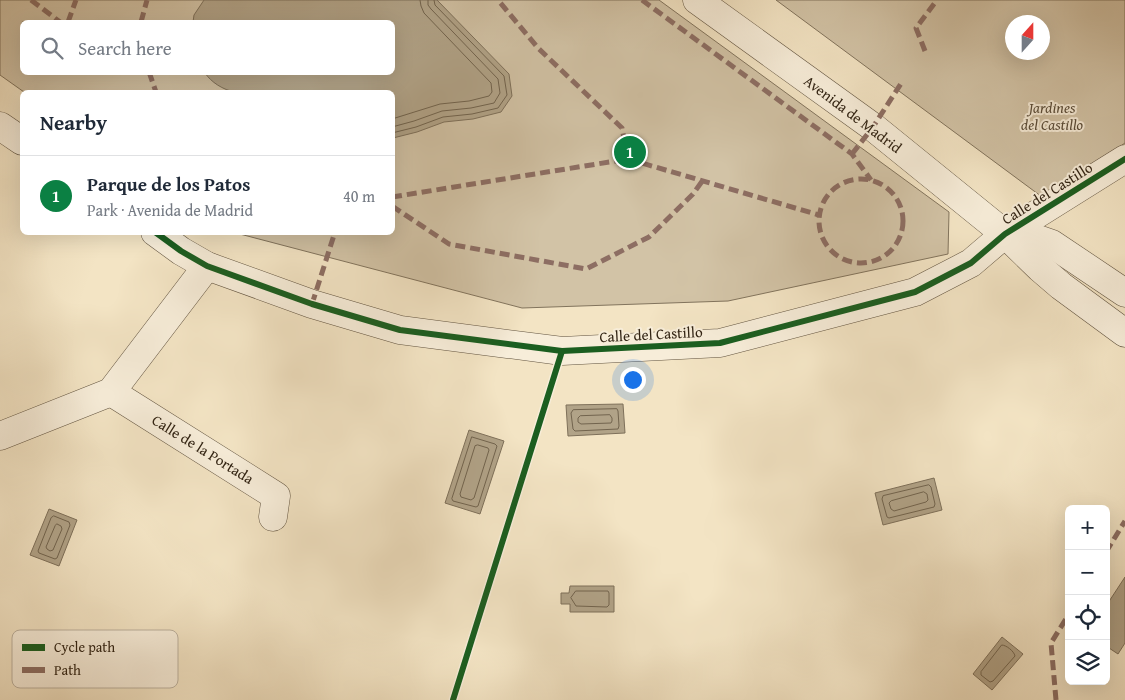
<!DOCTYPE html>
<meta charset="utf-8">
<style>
body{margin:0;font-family:"Gentium Book Plus",serif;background:#f2f2f3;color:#1f2937}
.controls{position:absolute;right:15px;bottom:15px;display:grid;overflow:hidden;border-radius:8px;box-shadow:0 5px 20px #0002}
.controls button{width:45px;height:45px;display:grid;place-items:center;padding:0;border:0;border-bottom:1px solid #e0e1e3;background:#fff;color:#1f2937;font:25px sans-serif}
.compass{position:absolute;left:1005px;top:15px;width:45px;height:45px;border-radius:50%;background:#fff;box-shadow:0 5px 20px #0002;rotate:21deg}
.you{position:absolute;left:632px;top:379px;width:18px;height:18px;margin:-12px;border:4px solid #fff;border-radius:50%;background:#1a73e8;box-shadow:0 0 0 8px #1a73e833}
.badge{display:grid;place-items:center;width:32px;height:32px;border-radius:50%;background:#0b8043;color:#fff;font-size:16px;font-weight:700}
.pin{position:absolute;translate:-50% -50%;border:2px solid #fff;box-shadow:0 1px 5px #0006}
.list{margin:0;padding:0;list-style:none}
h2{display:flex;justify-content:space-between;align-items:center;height:65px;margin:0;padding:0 20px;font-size:21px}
h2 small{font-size:16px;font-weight:400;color:#747a83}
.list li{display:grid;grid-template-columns:32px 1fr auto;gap:15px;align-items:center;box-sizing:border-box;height:80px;padding:0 20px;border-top:1px solid #e0e1e3}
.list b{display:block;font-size:19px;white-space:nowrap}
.list p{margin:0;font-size:16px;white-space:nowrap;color:#747a83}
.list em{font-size:16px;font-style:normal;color:#747a83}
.icon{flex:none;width:28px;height:28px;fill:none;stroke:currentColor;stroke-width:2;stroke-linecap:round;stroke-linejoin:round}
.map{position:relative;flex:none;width:1125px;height:700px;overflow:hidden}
.search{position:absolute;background:#fff;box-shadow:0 5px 20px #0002;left:20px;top:20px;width:375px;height:55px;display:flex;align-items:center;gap:12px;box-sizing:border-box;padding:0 18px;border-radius:8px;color:#747a83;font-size:19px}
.panel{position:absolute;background:#fff;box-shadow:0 5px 20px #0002;left:20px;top:90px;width:375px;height:145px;border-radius:8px}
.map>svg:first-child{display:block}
.green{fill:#d2c3a6;stroke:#82745d;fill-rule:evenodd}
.water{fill:#b1a388;stroke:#7e705a}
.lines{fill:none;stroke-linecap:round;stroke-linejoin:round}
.shore{stroke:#72644e;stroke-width:1}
.minor-casing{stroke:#625440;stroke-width:29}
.minor{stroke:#f7edd9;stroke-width:28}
.quiet{stroke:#8d6e63;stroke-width:5;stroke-dasharray:10 5;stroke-linecap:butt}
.cycleway-casing{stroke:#f7edd9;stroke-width:9}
.cycleway{stroke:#1b5e20;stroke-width:6}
.labels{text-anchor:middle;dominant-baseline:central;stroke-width:4;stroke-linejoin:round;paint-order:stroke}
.park-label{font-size:15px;font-style:italic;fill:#5a4c38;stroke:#f7edd9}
.street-label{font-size:15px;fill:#322414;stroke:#f7edd9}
.key{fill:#f7edd9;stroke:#bcb19e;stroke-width:1}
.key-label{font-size:14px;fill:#322414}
</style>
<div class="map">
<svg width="1125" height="700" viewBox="0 0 1125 700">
<rect width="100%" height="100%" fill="#f3e4c4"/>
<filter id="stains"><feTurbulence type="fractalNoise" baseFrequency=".004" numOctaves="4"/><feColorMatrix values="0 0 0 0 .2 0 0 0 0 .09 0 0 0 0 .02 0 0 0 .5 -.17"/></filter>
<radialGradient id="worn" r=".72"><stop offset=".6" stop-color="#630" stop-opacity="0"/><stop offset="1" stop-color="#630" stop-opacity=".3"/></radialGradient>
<g class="green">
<path d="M0,0h659l290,212 -1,42 -220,47 -206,7 -286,-75 156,-1v-140h-368l-24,-17zM22,22h370v50h-370z"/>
<path d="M776,0h349v143l-33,22 -31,46zM1012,22h30v30h-30z"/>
</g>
<g class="water">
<path d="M204,0h233l72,74 3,22 -11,16 -28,7 -29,3 -27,10 -24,6 -1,-46h-157c-12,-2 -24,-10 -30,-19l187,-1v-50h-199l1,-7z"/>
<path d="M623,404l2,29 -57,3 -2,-31z"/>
<path d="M469,430l35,11 -24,73 -35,-11z"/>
<path d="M934,478l8,32 -59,15 -8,-32z"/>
<path d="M49,509l28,11 -18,46 -29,-11z"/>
<path d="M1125,577v66l-7,11 -12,-8v-40z"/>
<path d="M570,586h44v26h-44v-8h-9v-11h8z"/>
<path d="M1002,637l21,17 -31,36 -19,-16z"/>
</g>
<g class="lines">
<g class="shore">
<path d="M392,119l48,-15 29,-3 20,-5 3,-4 -1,-9 -67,-70 -3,-7 -1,-6"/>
<path d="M392,127l22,-6 28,-10 29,-3 23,-5 6,-10 -2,-14 -67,-70 -3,-4v-5"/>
<path d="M392,133l24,-6 27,-10 29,-3 26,-6 9,-13 -3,-19 -69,-71 -1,-5"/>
<path d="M617,409l1,2 1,15 -1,3 -43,2 -2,-2 -2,-16 2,-3z"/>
<path d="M610,415l2,3v3l-1,2 -30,1 -3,-2v-4l2,-2z"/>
<path d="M472,437l23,7 2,2 -19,60 -2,1 -23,-6 -1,-2z"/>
<path d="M478,445l10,3 1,2 -15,48 -3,2 -10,-3 -1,-3 15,-48z"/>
<path d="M929,485l2,2 4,17 -1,3 -45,11 -2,-1 -5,-18 1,-3z"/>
<path d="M924,492l3,2 1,6 -2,2 -32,9 -3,-2 -2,-6 2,-2z"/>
<path d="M54,516l15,6 1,3 -13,33 -2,1 -16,-6 -1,-2 13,-33z"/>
<path d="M57,524l4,2 1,3 -9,21 -3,1 -3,-2 -1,-2 9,-21z"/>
<path d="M576,591h32l1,2v12l-2,2 -31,-1 -5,-8z"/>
<path d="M1002,645c4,0 12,6 13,11l-22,25 -3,1 -9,-7v-3z"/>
</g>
<defs>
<g id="minor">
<path d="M697,0l176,127 132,107 35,34 21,18 64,47"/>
<path d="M0,126l22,15"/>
<path d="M155,232l26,19 26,15 105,38 88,26 162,21 158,-8 195,-51 56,-29 34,-29 120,-75"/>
<path d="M1005,234l24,2 23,8 73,49"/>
<path d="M111,392l165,104 -3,21"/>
<path d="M0,436l111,-44 96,-126"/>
</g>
</defs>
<use href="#minor" class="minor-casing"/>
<use href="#minor" class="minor"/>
<g class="quiet">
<path d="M31,0l29,22"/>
<path d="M642,0l210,154 19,26"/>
<path d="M68,22l8,-22"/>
<path d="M141,22l6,-22"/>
<path d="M925,51l-9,-23 21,-28"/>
<path d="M149,72l7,20"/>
<path d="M852,154l21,-27 29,-45"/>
<path d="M628,159l191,56"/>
<circle cx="861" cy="221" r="42"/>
<path d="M392,197l236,-38 -6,-31 -84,-80 -40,-48"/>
<path d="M392,206l57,38 137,25 63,-32 44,-43 10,-14"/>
<path d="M312,304l23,-72"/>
<path d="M1106,552l19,-31"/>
<path d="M1056,700l-5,-57 18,-29"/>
</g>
<defs>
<g id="cycleway">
<path d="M155,232l26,19 26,15 105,38 88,26 162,21 158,-8 195,-51 56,-29 34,-29 120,-75"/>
<path d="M453,700l109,-349"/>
</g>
</defs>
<use href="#cycleway" class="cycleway-casing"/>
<use href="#cycleway" class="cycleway"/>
</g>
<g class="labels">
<g class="park-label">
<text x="1052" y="107">Jardines<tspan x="1052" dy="17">del Castillo</tspan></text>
</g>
<g class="street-label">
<text transform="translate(853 114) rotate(37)">Avenida de Madrid</text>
<text transform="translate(1047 193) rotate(-32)">Calle del Castillo</text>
<text transform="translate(651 334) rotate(-3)">Calle del Castillo</text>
<text transform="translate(203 449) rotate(32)">Calle de la Portada</text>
</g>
</g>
<rect x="12" y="630" width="166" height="58" rx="8" class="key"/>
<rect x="22" y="644" width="23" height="7" fill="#1b5e20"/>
<rect x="22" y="667" width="23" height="6" fill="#8d6e63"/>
<g class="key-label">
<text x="54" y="652">Cycle path</text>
<text x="54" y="675">Path</text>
</g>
<rect width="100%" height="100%" filter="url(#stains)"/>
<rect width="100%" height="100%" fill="url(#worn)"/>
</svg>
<div class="controls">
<button>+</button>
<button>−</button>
<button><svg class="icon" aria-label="locate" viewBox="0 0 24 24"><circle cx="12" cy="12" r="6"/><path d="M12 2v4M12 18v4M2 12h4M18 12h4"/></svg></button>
<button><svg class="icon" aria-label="layers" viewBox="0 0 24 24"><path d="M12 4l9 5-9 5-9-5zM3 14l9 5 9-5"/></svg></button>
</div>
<svg class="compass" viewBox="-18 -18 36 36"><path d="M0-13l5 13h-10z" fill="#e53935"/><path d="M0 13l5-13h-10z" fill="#747a83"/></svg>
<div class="you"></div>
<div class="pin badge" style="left:630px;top:152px">1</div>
<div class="search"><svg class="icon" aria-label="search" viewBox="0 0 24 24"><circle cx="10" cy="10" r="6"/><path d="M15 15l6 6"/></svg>Search here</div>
<section class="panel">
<h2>Nearby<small></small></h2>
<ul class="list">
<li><span class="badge">1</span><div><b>Parque de los Patos</b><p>Park · Avenida de Madrid</p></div><em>40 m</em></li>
</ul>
</section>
</div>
